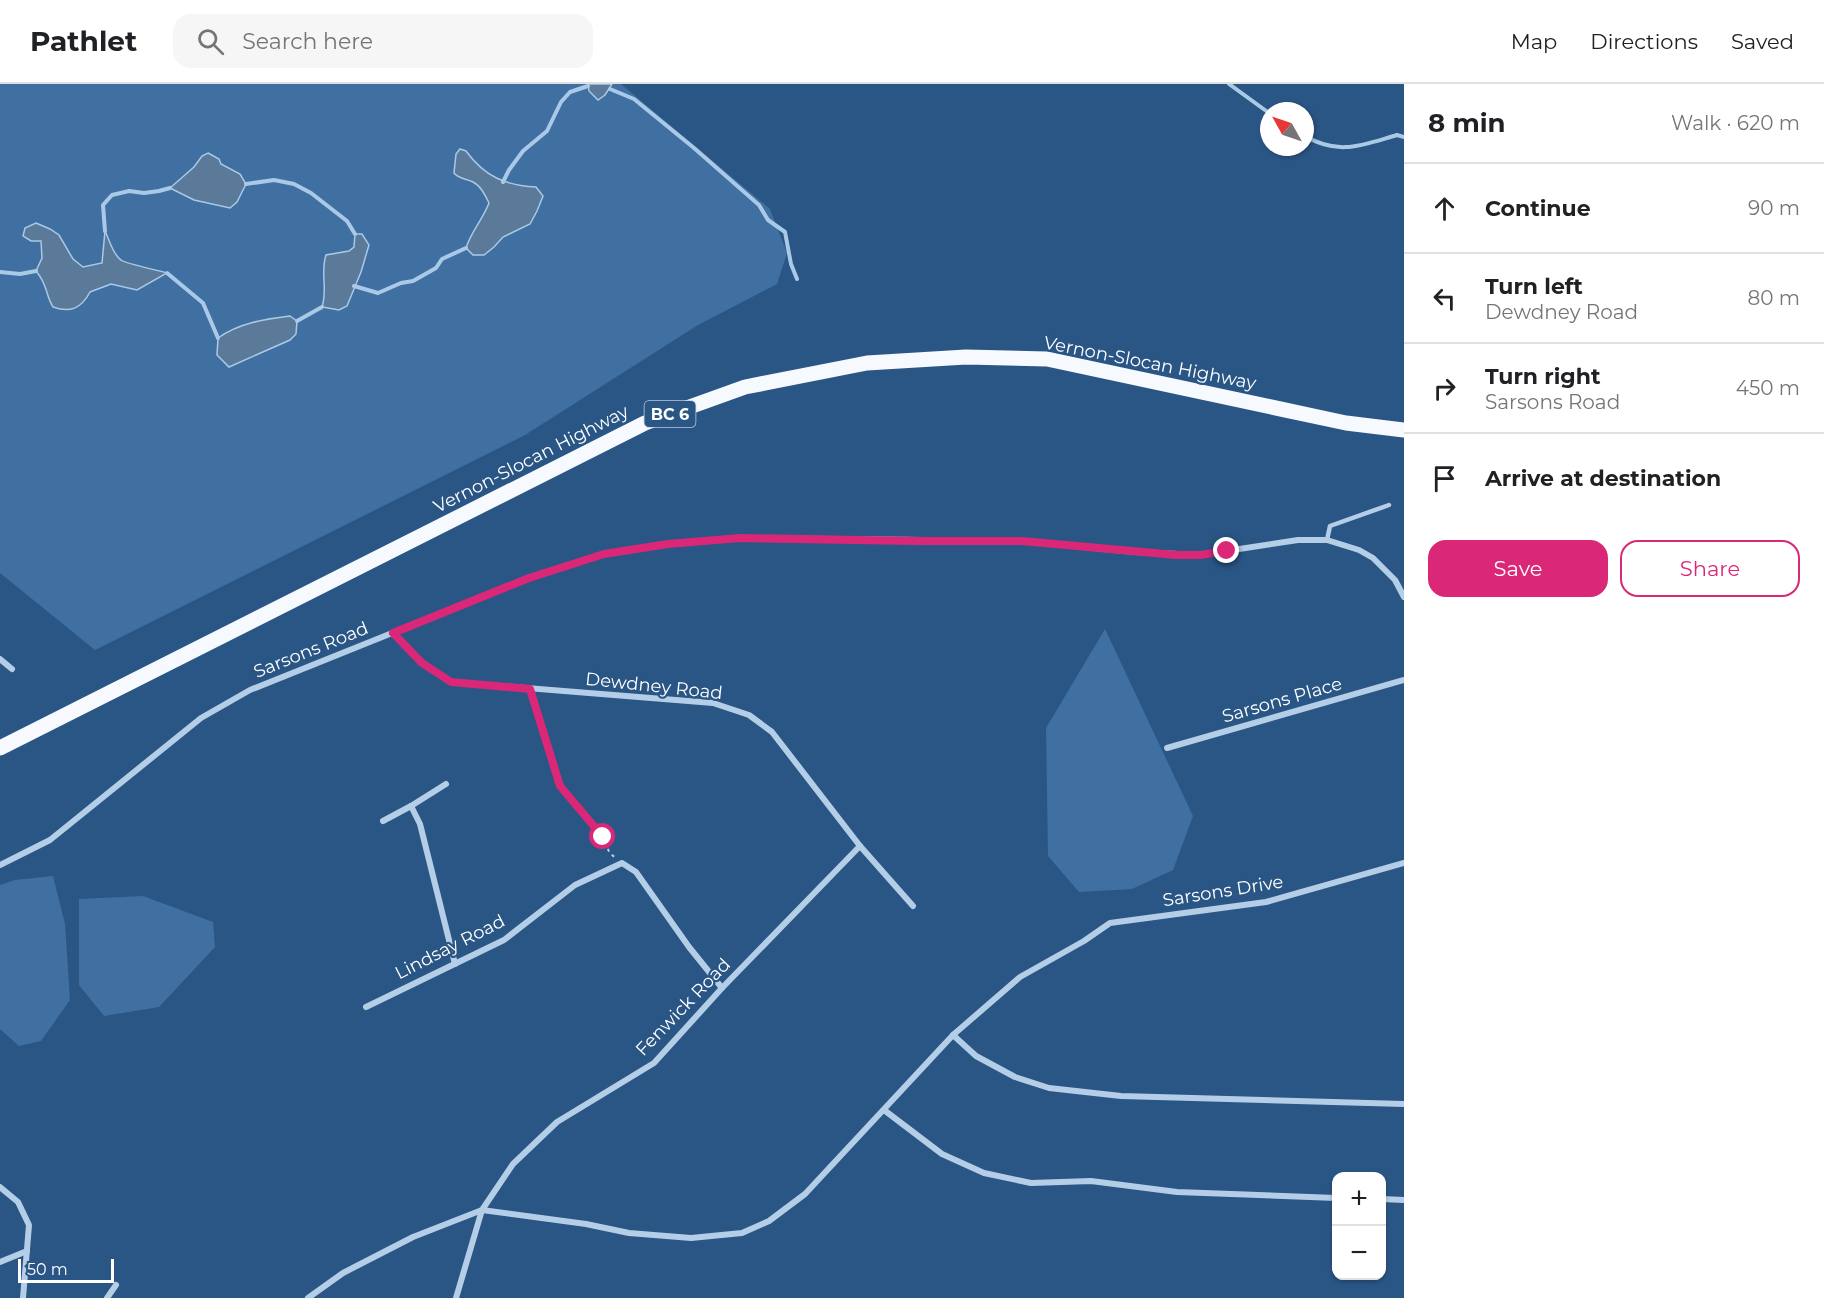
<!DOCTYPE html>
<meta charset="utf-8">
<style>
body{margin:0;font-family:Montserrat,sans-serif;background:#f6f6f6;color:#202124}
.controls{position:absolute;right:18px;bottom:18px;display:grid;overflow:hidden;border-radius:12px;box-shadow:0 2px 4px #0004}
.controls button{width:54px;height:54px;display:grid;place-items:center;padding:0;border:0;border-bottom:2px solid #e0e0e0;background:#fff;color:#202124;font:30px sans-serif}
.compass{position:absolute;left:1260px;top:18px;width:54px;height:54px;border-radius:50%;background:#fff;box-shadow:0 2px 4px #0004;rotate:310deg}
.scale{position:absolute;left:18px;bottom:15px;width:96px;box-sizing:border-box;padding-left:6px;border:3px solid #fff;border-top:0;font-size:16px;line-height:21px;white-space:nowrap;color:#fff;-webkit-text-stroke:4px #2a5685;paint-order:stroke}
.stop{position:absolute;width:18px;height:18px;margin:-14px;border:4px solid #db2777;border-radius:50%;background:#fff}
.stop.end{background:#db2777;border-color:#fff;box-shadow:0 2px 6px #0008}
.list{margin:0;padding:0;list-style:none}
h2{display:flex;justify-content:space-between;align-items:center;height:78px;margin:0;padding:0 24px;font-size:26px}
h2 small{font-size:20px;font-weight:400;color:#757577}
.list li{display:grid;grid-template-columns:39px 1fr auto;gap:18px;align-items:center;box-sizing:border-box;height:90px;padding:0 24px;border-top:2px solid #e0e0e0}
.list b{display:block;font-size:22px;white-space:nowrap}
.list p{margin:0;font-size:20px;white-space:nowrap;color:#757577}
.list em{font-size:20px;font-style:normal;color:#757577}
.actions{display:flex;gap:12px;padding:18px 24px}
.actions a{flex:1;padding:14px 0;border:2px solid #db2777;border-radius:18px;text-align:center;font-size:21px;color:#db2777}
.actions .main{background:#db2777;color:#fff}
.icon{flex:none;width:33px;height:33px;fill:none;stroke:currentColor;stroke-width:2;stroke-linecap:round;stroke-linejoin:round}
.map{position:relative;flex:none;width:1404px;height:1214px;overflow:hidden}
header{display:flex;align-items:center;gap:36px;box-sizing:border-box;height:84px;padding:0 30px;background:#fff;border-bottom:2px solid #e0e0e0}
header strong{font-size:28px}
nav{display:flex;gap:33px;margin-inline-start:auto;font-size:21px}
.search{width:420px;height:54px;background:#f6f6f6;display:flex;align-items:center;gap:15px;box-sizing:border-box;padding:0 21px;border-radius:18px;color:#757577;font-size:22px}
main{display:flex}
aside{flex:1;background:#fff}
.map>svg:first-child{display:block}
.green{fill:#3f70a1}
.water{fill:#5b7999;stroke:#aac9e7;stroke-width:1.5}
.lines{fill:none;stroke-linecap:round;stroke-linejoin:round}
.stream{stroke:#aac9e7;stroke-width:4}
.path{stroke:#b5cee7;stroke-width:2;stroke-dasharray:3 4.5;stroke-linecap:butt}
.lane{stroke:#b5cee7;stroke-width:4.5}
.street{stroke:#b5cee7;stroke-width:6}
.primary{stroke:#f6f9fe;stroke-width:15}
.route{stroke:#db2777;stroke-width:8}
.labels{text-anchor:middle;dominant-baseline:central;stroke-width:4.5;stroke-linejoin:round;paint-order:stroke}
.shield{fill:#2a5685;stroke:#bfccda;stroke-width:1.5}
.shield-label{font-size:16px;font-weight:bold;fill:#fff}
.street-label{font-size:18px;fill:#fff;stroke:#2a5685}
</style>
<header>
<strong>Pathlet</strong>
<div class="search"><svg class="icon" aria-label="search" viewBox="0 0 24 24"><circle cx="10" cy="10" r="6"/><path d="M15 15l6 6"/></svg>Search here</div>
<nav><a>Map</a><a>Directions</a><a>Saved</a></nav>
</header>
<main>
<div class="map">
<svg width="1404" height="1214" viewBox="0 0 1404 1214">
<rect width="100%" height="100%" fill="#2a5685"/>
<g class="green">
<path d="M0,0h621l149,125 17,44 -10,31 -79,41 -173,110 -430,215 -95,-77z"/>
<path d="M1105,545l88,187 -20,54 -41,19 -53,3 -31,-36 -2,-128z"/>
<path d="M53,792l12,48 5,76 -29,41 -22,5 -19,-17v-144l15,-5z"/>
<path d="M143,812l70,26 2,25 -56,60 -55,9 -25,-31v-86z"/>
</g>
<g class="water">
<path d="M588,0h24l-7,11 -7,5 -9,-9z"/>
<path d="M460,65l6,2c19,26 39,34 70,36l7,9 -6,15 -7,13 -27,13 -9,10 -10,8h-11l-7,-7c5,-16 17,-29 23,-45 -4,-8 -8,-17 -16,-21 -7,-4 -13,-2 -19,-9l2,-19z"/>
<path d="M208,69l11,6 2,5 19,10 6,10 -9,18 -7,6 -36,-8 -24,-12 24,-21 8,-11z"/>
<path d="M36,139l14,6 9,6 14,24 10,8 19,-4 3,-32c4,8 8,24 16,29 5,4 37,10 46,13l-30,17 -26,-6c-7,3 -14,5 -21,8 -9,17 -20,21 -37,15 -8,-13 -5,-22 -17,-36l6,-13 -1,-17h-10l-8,-5 2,-8z"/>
<path d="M355,150h7l7,11 -8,27 -14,34 -8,4 -17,-3c6,-18 -2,-34 4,-52l23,-4 5,-4z"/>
<path d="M290,232l7,5 -1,13 -6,6 -61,27 -12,-12 1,-17c21,-15 47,-19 72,-22z"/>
</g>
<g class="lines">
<g class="stream">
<path d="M1229,0l40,29"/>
<path d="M610,5l24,10 60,49 65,57 9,15 17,12 6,32 6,15"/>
<path d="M1305,52c34,20 57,9 92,-1l7,2"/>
<path d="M503,98l6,-12 14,-19 24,-20 14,-29 9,-10 18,-6"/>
<path d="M246,100l28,-4 20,4 17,9 36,28 8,13"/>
<path d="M105,147l-2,-26 9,-10 17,-4 15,2 15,-2 11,-3"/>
<path d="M0,188l20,2 16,-3"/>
<path d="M167,189l36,30 15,35"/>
<path d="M354,202l24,7 23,-10 12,-2 23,-13 6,-9 24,-11"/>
<path d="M297,237l25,-14"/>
</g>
<path class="path" d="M533,613l27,89 43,51 7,17 5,3"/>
<path class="lane" d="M1327,456l3,-14 59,-21"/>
<g class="street">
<path d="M393,549l29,30 29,19 262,21 36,12 23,17 88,114 53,60"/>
<path d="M0,575l12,10"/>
<path d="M1167,664l237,-68"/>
<path d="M411,722l9,18 35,140"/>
<path d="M383,737l28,-15 35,-22"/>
<path d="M0,781l50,-25 151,-122 49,-28 279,-112 75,-24 64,-10 72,-6 282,3 113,11 65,3 98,-15h29l32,10 14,8 22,22 9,17"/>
<path d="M366,923l138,-67 71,-55 47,-22 14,9 53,75 33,41"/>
<path d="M953,951l23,21 39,21 34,11 72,8 283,8"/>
<path d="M884,1026l58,44 42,19 47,10 60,-2 86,11 159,6"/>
<path d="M0,1103l18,15 11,23 -6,73"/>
<path d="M1382,1115l22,1"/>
<path d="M0,1178l27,-11"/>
<path d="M107,1214l9,-13"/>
<path d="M308,1214l35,-25 70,-36 69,-27 104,14 43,9 62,5 51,-5 27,-12 36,-27 148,-159 67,-58 64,-36 26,-18 156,-21 138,-39"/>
<path d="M456,1214l26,-88 31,-46 44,-42 97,-59 68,-75 138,-142"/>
</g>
<path class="primary" d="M0,664l645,-325 100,-36 122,-24 99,-6 81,2 299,64 58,7"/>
</g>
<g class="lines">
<path class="route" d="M603,753l-43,-51 -30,-97 -79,-7 -29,-19 -29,-30 136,-55 75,-24 64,-10 72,-6 176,3h106l154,14h24l27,-4"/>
</g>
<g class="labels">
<rect class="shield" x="644.5" y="317" width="51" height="26" rx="4.5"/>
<g class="shield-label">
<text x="670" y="330">BC 6</text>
</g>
<g class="street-label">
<text transform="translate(1150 279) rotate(11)">Vernon-Slocan Highway</text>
<text transform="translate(531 375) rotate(-27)">Vernon-Slocan Highway</text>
<text transform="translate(311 566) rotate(-22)">Sarsons Road</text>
<text transform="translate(654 602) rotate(6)">Dewdney Road</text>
<text transform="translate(1282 616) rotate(-16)">Sarsons Place</text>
<text transform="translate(1223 807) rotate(-9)">Sarsons Drive</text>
<text transform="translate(450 863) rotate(-27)">Lindsay Road</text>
<text transform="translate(683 923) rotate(-46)">Fenwick Road</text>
</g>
</g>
</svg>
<div class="controls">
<button>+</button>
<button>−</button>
</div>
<svg class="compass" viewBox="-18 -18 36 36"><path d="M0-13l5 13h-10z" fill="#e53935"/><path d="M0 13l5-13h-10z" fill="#757577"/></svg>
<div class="scale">50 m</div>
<div class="stop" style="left:603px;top:753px"></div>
<div class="stop end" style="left:1227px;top:467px"></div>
</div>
<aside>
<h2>8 min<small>Walk · 620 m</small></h2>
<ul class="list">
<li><svg class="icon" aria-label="ahead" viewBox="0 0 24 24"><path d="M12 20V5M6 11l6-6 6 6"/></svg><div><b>Continue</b></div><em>90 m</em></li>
<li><svg class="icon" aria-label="left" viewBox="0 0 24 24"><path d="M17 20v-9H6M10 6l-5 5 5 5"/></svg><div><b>Turn left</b><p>Dewdney Road</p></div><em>80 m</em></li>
<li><svg class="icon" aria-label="right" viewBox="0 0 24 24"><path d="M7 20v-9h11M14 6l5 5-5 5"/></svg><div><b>Turn right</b><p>Sarsons Road</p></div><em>450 m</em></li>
<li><svg class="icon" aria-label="arrive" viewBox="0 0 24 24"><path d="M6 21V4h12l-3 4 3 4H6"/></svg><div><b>Arrive at destination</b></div></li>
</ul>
<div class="actions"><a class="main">Save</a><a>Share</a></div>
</aside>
</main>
